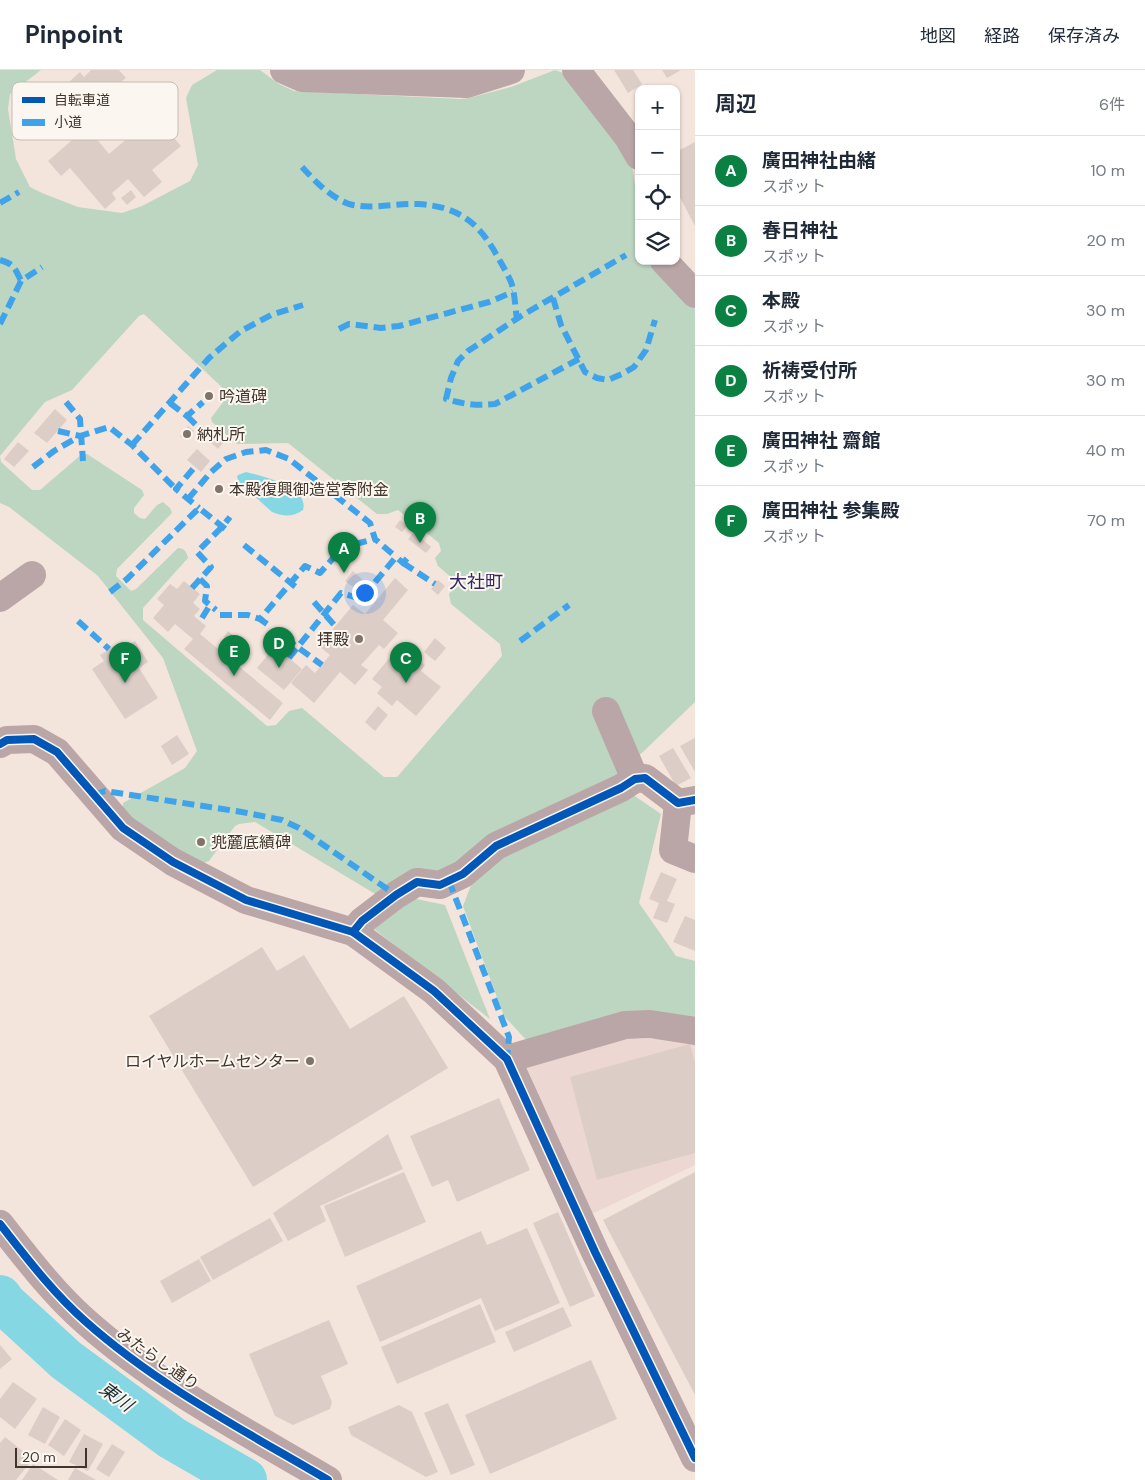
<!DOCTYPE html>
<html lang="ja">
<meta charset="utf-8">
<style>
body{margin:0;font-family:"DM Sans","Noto Sans JP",sans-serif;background:#f2f2f3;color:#1f2937}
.controls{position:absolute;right:15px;top:15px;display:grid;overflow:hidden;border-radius:10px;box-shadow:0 1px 4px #0004}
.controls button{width:45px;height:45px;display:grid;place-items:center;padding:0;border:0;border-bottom:1px solid #e0e1e3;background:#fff;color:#1f2937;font:25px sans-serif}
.scale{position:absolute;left:15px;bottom:12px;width:72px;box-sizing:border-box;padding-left:5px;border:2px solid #42362c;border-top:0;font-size:14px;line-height:18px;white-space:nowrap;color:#42362c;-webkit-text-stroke:4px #fcf6f1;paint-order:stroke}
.you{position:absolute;left:364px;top:522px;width:18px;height:18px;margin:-12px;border:4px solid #fff;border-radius:50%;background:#1a73e8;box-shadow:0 0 0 8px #1a73e833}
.badge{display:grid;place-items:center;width:32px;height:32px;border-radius:50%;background:#0b8043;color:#fff;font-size:16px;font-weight:700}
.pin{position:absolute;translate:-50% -41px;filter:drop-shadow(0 1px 2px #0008)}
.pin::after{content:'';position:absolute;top:26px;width:18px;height:15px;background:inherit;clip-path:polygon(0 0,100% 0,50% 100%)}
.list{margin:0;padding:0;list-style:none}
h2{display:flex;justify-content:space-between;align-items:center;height:65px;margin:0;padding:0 20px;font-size:21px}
h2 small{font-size:16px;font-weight:400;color:#747a83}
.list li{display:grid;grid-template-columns:32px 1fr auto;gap:15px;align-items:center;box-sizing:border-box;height:70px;padding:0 20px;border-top:1px solid #e0e1e3}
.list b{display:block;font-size:19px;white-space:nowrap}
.list p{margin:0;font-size:16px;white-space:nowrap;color:#747a83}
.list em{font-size:16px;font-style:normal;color:#747a83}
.icon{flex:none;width:28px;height:28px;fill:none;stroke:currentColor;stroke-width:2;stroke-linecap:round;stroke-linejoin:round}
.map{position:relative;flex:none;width:695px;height:1410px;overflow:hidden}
header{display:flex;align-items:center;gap:30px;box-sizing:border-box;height:70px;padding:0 25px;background:#fff;border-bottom:1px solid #e0e1e3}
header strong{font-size:24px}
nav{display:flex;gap:28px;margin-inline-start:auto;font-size:18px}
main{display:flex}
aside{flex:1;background:#fff}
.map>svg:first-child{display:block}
.industrial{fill:#ecd7d3}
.green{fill:#bcd6c1;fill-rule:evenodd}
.water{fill:#85d7e4}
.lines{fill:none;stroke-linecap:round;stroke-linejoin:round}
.river{stroke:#85d7e4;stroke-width:44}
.building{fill:#dccdc7}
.minor{stroke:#baa5a7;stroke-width:28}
.quiet{stroke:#3fa3eb;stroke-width:6;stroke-dasharray:12 6;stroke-linecap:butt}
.cycleway-casing{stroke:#fcf6f1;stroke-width:11}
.cycleway{stroke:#0057b8;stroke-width:8}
.poi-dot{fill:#80736a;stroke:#fcf6f1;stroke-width:2}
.labels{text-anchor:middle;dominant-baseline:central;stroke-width:4;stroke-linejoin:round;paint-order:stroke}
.poi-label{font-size:16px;fill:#42362c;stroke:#fcf6f1;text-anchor:start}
.street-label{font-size:16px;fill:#42362c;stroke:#fcf6f1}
.neighbourhood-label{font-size:18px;fill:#332661;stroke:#fcf6f1}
.water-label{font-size:18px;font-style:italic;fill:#192e32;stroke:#fcf6f1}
.key{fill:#fcf6f1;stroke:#c4bcb6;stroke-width:1}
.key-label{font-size:14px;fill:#42362c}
</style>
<header>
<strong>Pinpoint</strong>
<nav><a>地図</a><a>経路</a><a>保存済み</a></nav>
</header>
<main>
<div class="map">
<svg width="695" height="1410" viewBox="0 0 695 1410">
<rect width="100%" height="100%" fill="#f4e5dc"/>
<path class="industrial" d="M624,969h71v126l-105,50 -66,-154z"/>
<g class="green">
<path d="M0,0h41l-31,24 -2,15 8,50 14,28 12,6 36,14 44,6 20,-7 48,-25 8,-16 -12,-67 6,-13 25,-15h43l19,14 15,7 166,8 9,-1 42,-11 44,-17 8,3 59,70 10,23 7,45v50h13l9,15 34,33v393l-74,71 -157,93 -87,29 -122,-73 -16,2 -4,2 -26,35 -5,2 -37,-19 -32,-19 -12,-16v-6l62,-35 12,-17 -34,-93 -65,-82 -89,-69 -9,-4zM144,244l82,77 1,6 -16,21 1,4 25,22 51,-1 89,71h10l11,-4 41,33 2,8 -6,7 3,8 15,13 2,6 -6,9 2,10 49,40 2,12 -105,121h-13l-82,-69 -13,3 -13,14 -9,1 -124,-106v-12l45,-50c-1,-6 -4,-10 -10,-10l-42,41 -5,2 -15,-15 1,-7 55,-56 -2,-5 -7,-6 -6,3 -12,14 -5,-1 -6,-5v-5l10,-13 -2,-5 -55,-36h-5l-42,36h-8l-31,-28 -1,-6 45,-54 27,-12 67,-74z"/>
<path d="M629,722l32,22 -22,89 37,53 19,5v66l-165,17 -26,-28 -41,-110 10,-26 42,-31z"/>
<path d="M412,828l33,7 45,114 -116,-90z"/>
</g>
<path class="water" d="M246,402c15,4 64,15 57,38 -10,7 -19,7 -31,2l-33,-30 -2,-5 1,-2z"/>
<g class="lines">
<path class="river" d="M0,1227l4,6 62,57 106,78 73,42"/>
</g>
<g class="building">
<path d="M91,0h28l7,8 -13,10 16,18 10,-9 42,49 -29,24 10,12 -18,15 -16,-18 -16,14 4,6 -11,10 -35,-41 -9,8 -13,-15 39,-34 22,27 27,-23 -31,-36 -33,28 -21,-25 29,-26 4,5z"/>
<path d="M614,0h19l9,14 -14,9z"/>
<path d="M662,0h19l-14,8z"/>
<path d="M695,72v84l-19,-36v-38z"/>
<path d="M131,120l5,7 -9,8 -6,-7z"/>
<path d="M55,339l12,11 -20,23 -13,-10z"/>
<path d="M188,356l6,5 -8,9 -6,-4z"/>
<path d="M215,358l12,10 -9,11 -12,-11z"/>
<path d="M18,372l11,9 -15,16 -10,-8z"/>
<path d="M197,379l13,12 -9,11 -14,-12z"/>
<path d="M400,450l7,6 -5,6 -7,-5z"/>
<path d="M414,462l17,15 -5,6 -18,-14z"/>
<path d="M353,501l11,10 -7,9 -12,-9z"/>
<path d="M395,508l13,12 -25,30 15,13 -14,16 -5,-4 -18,20 7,5 -13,15 -15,-13 -26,31 -23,-20 15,-18 9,8 15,-18 -11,-9 34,-41 12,9z"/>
<path d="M438,510l7,6 -7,9 -7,-6z"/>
<path d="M184,511l16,13 -7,9 7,6 -6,7 12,10 -6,8 83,69 -13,17 -86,-71 9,-10 -18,-15 -7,8 -15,-14 11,-13 -7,-6 13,-15 7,5z"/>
<path d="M228,561l8,7 -5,5 -7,-6z"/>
<path d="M435,568l11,10 -11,13 -11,-9z"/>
<path d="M135,571l13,21 -9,6 19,30 -33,21 -33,-50 12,-8 -4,-6 19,-12 4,6z"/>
<path d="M275,576l27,23 -18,21 -27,-22z"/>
<path d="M396,580l10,9 5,-6 14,12 -4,6 20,16 -25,29 -19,-16 -5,6 -15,-13 5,-6 -10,-8z"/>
<path d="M378,636l10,9 -13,16 -10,-9z"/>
<path d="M177,665l12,19 -17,11 -11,-19z"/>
<path d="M695,668v34l-15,-26z"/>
<path d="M673,678l18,30 -15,8 -17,-30z"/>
<path d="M661,802l16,7 -10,22 8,3 -8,19 -14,-5 6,-15 -10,-4z"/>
<path d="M685,846l10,4v31l-22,-9z"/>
<path d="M262,877l15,24 27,-16 46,74 54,-33 44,72 -195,119 -104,-171z"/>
<path d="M690,974l5,18v91l-98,27 -27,-103z"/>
<path d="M499,1028l31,72 -73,32 -9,-22 -16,7 -22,-51z"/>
<path d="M388,1064l15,35 -83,37 6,15 -38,20 -15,-28z"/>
<path d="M404,1102l22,50 -81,35 -21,-51z"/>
<path d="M695,1102v223l-92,-175z"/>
<path d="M558,1142l37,84 -25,11 -37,-84z"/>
<path d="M270,1148l13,23 -70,39 -13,-23z"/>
<path d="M527,1158l33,75 -65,28 -14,-33 -101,44 -24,-56 125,-55 6,14z"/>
<path d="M199,1189l12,22 -39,22 -12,-22z"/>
<path d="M480,1234l16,38 -99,42 -16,-37z"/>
<path d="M563,1237l9,19 -58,26 -9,-20z"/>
<path d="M329,1250l19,44 -27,12 11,26 -2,7 -37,16 -18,-9 -26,-62z"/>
<path d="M0,1275l12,14 -12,10z"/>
<path d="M591,1290l26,59 -127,55 -25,-59z"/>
<path d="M13,1312l24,17 -22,30 -15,-12v-18z"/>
<path d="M448,1333l27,62 -24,10 -27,-62z"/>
<path d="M399,1335l13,7 26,60 -12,5 -75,-42 -3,-8z"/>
<path d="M43,1337l17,10 -15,27 -17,-9z"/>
<path d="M65,1349l16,11 -17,26 -16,-11z"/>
<path d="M84,1364l19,10 -15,27 -19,-9z"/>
<path d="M5,1367l28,22 -17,21h-16v-37z"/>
<path d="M112,1374l13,8 -16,25 -13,-8z"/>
<path d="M33,1394l25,16h-36z"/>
<path d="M75,1398l21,12h-28z"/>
</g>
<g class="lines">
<g class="minor">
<path d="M284,0l18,8 165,6 44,-14"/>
<path d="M576,0l52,67 11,19"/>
<path d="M664,191l31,33"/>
<path d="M0,528l32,-23"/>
<path d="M606,641l29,68"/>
<path d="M0,674l7,-4 27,-1 23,13 66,76 50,34 73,38 107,32 81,59 73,68 88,193 100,206"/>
<path d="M678,733l-5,47 22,9"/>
<path d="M353,862l9,-11 34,-26 21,-13 23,3 23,-11 33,-28 125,-58 14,-9 10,-1 33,25 17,-3"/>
<path d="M507,989l118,-34 25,-1 45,7"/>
<path d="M0,1154c26,33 53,69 85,97 73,65 160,110 243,159"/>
</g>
<g class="quiet">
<path d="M302,97c14,15 28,30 47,37 22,6 46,-1 69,0 44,3 62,20 82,57 4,7 8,14 11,21 4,11 4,25 6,37"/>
<path d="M0,133l19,-11"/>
<path d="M0,190c14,4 15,8 21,21"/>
<path d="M553,228l8,27 24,47 12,6 11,2 14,-6 12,-7 12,-17 9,-30"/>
<path d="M0,254l21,-43 21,-14"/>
<path d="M339,259l10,-5 32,4 18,-2 90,-24 24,-10"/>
<path d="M579,289l-84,45c-18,2 -32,0 -49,-5l5,-21 7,-17 10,-10 53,-35 105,-61"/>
<path d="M66,332l14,17 3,42"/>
<path d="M170,333l17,13 16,-14"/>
<path d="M187,346l13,13"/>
<path d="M58,361l22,5"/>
<path d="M132,375l77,-87 21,-18 11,-9 30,-16 32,-10"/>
<path d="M33,397l21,-16 26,-15 29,-9 23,18 44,44"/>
<path d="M193,399l-17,20 23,19"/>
<path d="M188,429l23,-27 15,-13 20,-7 20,-2 23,9 81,64 5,16 21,18"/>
<path d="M355,474l20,-5"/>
<path d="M244,475l53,43"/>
<path d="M403,493l32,21"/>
<path d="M200,509l7,7 -2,15 11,9"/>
<path d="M192,518l19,-21 -14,-15 25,-25 8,-10"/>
<path d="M110,522l17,-13 72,-71 30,24"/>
<path d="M314,532l21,24"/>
<path d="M220,545h28l12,4"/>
<path d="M202,548l8,-13"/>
<path d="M78,551l31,28"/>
<path d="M267,554l-7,-5 45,-53 15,7 25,-28"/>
<path d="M285,568l37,27"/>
<path d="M520,571l49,-36"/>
<path d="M289,588l52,-65 20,6 35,-42 7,6 8,-9"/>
<path d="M94,725l11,-4 137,21 40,8 17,8 97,67"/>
<path d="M449,811l60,156 -2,22"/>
</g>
<defs>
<g id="cycleway">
<path d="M0,674l7,-4 27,-1 23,13 66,76 50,34 73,38 107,32 81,59 73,68 88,193 100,206"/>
<path d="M353,862l9,-11 34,-26 21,-13 23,3 23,-11 33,-28 125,-58 14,-9 10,-1 33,25 17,-3"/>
<path d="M0,1154c26,33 53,69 85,97 73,65 160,110 243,159"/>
</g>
</defs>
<use href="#cycleway" class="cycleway-casing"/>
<use href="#cycleway" class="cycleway"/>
</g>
<g class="poi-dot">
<circle cx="209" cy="326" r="5"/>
<circle cx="187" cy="364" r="5"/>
<circle cx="219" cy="419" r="5"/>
<circle cx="359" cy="569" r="5"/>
<circle cx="201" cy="772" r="5"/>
<circle cx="310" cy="991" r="5"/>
</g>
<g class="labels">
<g class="poi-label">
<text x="219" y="326">吟道碑</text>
<text x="197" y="364">納札所</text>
<text x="229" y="419">本殿復興御造営寄附金</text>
<text x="349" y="569" text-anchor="end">拝殿</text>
<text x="211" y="772">兠麓底績碑</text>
<text x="300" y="991" text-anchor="end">ロイヤルホームセンター</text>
</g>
<g class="street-label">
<text transform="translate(158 1289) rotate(35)">みたらし通り</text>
</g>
<g class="neighbourhood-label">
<text x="476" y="512">大社町</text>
</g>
<g class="water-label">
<text transform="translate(116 1327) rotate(36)">東川</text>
</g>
</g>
<rect x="12" y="12" width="166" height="58" rx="8" class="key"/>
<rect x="22" y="27" width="23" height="6" fill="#0057b8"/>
<rect x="22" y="49" width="23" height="7" fill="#3fa3eb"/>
<g class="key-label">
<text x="54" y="35">自転車道</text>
<text x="54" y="57">小道</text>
</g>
</svg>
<div class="controls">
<button>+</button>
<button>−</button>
<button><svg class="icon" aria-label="locate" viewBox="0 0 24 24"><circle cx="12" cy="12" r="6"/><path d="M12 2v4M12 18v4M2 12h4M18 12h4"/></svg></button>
<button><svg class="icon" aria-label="layers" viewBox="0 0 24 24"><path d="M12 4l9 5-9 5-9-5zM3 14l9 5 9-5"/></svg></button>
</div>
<div class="scale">20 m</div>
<div class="you"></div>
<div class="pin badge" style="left:344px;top:503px">A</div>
<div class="pin badge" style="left:420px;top:473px">B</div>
<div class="pin badge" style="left:406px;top:613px">C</div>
<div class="pin badge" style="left:279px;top:598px">D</div>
<div class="pin badge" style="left:234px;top:606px">E</div>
<div class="pin badge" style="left:125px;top:613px">F</div>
</div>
<aside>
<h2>周辺<small>6件</small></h2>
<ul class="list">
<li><span class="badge">A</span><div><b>廣田神社由緒</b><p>スポット</p></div><em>10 m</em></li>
<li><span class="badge">B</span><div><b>春日神社</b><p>スポット</p></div><em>20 m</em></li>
<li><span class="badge">C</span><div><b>本殿</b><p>スポット</p></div><em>30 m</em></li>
<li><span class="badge">D</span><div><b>祈祷受付所</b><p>スポット</p></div><em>30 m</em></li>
<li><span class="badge">E</span><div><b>廣田神社 齋館</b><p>スポット</p></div><em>40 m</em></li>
<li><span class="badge">F</span><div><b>廣田神社 参集殿</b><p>スポット</p></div><em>70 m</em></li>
</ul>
</aside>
</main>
